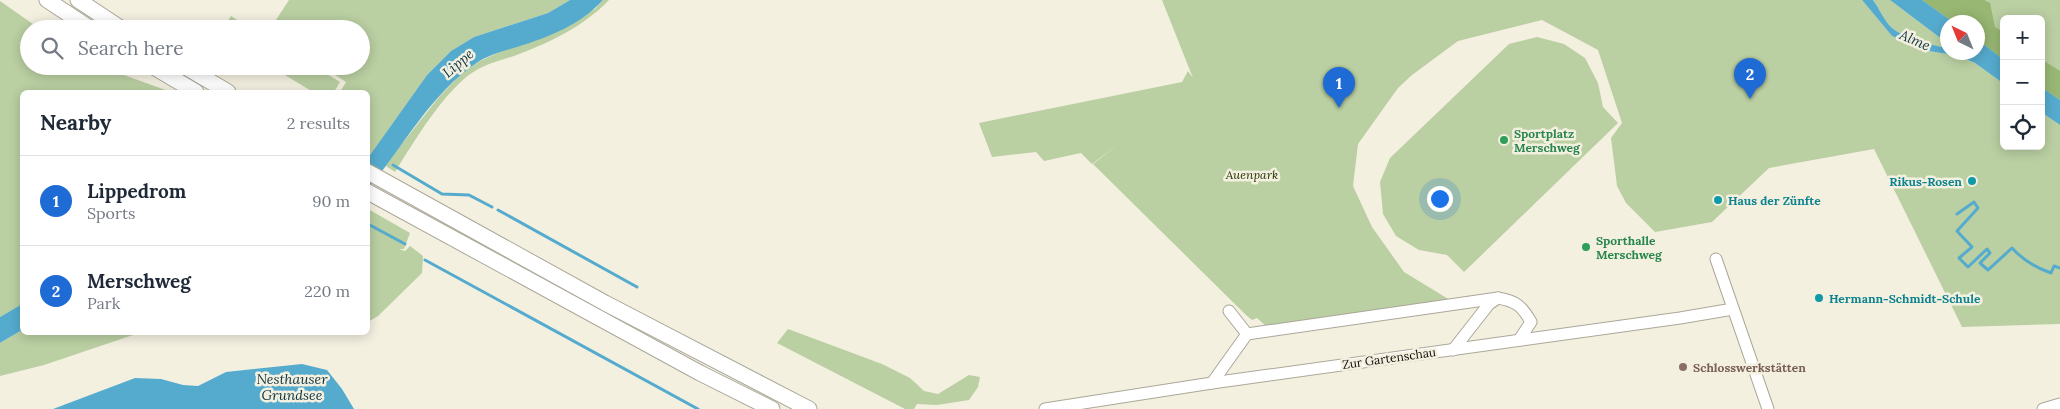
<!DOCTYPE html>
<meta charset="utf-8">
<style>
body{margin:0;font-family:Lora,serif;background:#f6f6f7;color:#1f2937}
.controls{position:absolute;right:15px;top:15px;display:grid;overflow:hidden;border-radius:8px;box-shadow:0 2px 12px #0003}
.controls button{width:45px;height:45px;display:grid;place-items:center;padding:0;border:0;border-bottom:1px solid #e0e1e3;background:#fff;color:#1f2937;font:25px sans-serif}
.compass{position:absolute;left:1940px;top:15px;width:45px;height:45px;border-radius:50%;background:#fff;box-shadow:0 2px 12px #0003;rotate:317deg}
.you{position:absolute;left:1439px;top:198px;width:18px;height:18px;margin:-12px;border:4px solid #fff;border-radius:50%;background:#1a73e8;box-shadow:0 0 0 8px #1a73e833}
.badge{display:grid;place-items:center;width:32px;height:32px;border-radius:50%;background:#1e6bd5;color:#fff;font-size:16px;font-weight:700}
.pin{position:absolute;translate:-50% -41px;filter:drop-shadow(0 1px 2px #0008)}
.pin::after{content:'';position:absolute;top:26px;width:18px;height:15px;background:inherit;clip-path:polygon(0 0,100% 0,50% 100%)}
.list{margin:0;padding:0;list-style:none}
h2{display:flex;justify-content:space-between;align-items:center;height:65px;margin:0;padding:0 20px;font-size:21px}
h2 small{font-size:16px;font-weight:400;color:#747a83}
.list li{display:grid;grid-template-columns:32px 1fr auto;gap:15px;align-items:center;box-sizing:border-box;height:90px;padding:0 20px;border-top:1px solid #e0e1e3}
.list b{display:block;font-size:19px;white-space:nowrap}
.list p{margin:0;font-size:16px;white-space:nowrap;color:#747a83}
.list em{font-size:16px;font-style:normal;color:#747a83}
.icon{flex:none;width:28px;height:28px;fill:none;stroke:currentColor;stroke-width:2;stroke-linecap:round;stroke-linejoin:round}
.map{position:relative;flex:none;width:2060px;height:409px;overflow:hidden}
.search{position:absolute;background:#fff;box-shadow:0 2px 12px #0003;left:20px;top:20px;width:350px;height:55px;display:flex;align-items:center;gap:12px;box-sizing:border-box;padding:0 18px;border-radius:28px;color:#747a83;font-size:19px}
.panel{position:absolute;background:#fff;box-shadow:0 2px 12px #0003;left:20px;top:90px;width:350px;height:245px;border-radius:8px}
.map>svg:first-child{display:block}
.green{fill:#bacfa2}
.forest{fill:#98b773}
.water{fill:#55abce}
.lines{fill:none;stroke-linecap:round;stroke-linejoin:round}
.stream{stroke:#55abce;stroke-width:3}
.minor-casing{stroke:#aba799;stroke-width:13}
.highway-casing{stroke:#aba799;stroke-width:17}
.minor{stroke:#fff;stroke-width:11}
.highway{stroke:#fff;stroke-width:15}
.leisure-dot{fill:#2e9e5b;stroke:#f4f0e0;stroke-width:2}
.culture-dot{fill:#0f9aa8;stroke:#f4f0e0;stroke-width:2}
.education-dot{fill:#8d6e63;stroke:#f4f0e0;stroke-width:2}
.labels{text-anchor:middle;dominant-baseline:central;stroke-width:5;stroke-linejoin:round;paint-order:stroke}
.leisure-label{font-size:12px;font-weight:bold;fill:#27864d;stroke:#f4f0e0;text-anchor:start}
.park-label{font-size:12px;font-style:italic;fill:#253704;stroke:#f4f0e0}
.culture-label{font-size:12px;font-weight:bold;fill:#0d838f;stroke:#f4f0e0;text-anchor:start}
.street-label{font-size:12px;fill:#0f0d08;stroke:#f4f0e0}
.education-label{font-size:12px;font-weight:bold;fill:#785e54;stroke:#f4f0e0;text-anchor:start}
.water-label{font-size:14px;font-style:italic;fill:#0c3443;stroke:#f4f0e0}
</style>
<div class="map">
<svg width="2060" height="409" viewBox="0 0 2060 409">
<rect width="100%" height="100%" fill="#f4f0e0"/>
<g class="green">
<path d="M289,0h281l-22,13 -74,24 -23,14 -24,24 -58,82 -1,-65h-28l6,-10 -25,-16h40v-37h-91z"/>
<path d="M603,0h6c-26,27 -60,43 -95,56 -12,4 -28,8 -39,15 -29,17 -62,72 -80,101l-9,-6 7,-11 46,-58 23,-24 18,-12 115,-52z"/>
<path d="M1162,0h700l30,36 37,15 30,5 16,7 29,21v62h37v-34l19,13v199l-98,3 -88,-178 -105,19 -57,54 -57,10 -29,-29 -9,-17 -6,-48 11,-15 -24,-73 -56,-30 -84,21 -46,34 -14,13 -40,56 -5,42 19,41 32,45 46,28 -183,27 -10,-9 -5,2 -6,-5 -153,-151 27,-21 -28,21 -11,-11 -37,8 -8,-9 -44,5 -13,-34 203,-41 6,-11 5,7z"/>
<path d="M1873,0h17l57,43v5c-15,-3 -44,-10 -56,-21 -7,-7 -12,-19 -18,-27z"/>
<path d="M1922,0h138v100l-19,-13v-68h-37v41l-26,-20v-18h-25z"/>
<path d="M0,1l40,28h-11v37h70l72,26h-149v212l-22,13z"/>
<path d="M231,16l20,13h-28z"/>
<path d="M1537,37l27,7 21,14 13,25 5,24 15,16 -154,149 -17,-17 -28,-5 -23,-14 -13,-22 -3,-32 10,-24 119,-114z"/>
<path d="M270,66h44l26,16 -6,10h-21z"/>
<path d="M368,209l42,24 -6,16h-5l6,2 5,-5 13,10 -1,17 -44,43 -10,6z"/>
<path d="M788,329l94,35 28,14 14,13 14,3 31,-19 11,2 -2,10 -9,13 -32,5 -20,-1 -3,5h-9l-128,-66z"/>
<path d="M22,330v2l117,1 -95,32 -44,11v-33z"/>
</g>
<g class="forest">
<path d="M1922,0h62l6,3 5,24 9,6v27l-26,-20v-18h-25z"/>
<path d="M2041,59l19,12v29l-19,-13z"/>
</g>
<g class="water">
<path d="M570,0h33c-23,25 -54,37 -86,47 -13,4 -28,8 -39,15 -46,30 -76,86 -110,127v-31l59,-83 24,-24 23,-14 74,-24z"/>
<path d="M1862,0h11c6,8 11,20 18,27 12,11 41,18 56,21l1,4h30v-12l26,20v24l-29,-21 -16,-7 -30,-5 -37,-15z"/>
<path d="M1890,0h32l31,22h-5l-1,21z"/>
<path d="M2041,87l19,13v25l-19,-13z"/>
<path d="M22,304v26l-22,13v-26z"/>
<path d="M302,364l25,6 15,19 12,20h-301l82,-31 26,1 22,6 15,1 28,-14z"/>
</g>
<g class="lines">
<g class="stream">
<path d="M393,165l49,29 27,1 23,12"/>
<path d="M498,210l139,77"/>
<path d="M1957,214l17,-12 4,6 -21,23 15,16 -13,11 9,9 19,-18 3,4 -10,10 8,7 24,-22c11,12 24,20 39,25l3,-7 6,2"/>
<path d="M368,224l37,20"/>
<path d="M425,260l273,149"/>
</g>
<defs>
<g id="minor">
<path d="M1716,259l52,150"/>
<path d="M1229,311l18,23"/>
<path d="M1453,350l36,-46 9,-6c18,3 24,8 33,24l-12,18"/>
<path d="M1212,383l35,-49 251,-36"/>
<path d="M1045,409l167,-26 468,-65 53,-9"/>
<path d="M2043,409l17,-5"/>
</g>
<g id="highway">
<path d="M47,0l44,29"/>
<path d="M78,0l44,29"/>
<path d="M152,66l44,26"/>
<path d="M184,66l44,26"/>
<path d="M368,172l237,131 204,106"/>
<path d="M368,192l332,181 72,36"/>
</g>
</defs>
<use href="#minor" class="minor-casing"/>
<use href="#highway" class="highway-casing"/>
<use href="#minor" class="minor"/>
<use href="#highway" class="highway"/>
</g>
<g class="leisure-dot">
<circle cx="1504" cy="140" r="5"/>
<circle cx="1586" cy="247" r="5"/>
</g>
<g class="culture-dot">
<circle cx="1972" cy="181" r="5"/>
<circle cx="1718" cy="200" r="5"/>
<circle cx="1819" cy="298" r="5"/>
</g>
<circle class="education-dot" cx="1683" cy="367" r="5"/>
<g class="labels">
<g class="leisure-label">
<text x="1514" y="133">Sportplatz<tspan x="1514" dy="14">Merschweg</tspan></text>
<text x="1596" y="240">Sporthalle<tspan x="1596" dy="14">Merschweg</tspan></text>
</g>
<g class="park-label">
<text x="1252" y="174">Auenpark</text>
</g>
<g class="culture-label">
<text x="1962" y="181" text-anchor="end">Rikus-Rosen</text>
<text x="1728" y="200">Haus der Zünfte</text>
<text x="1829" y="298">Hermann-Schmidt-Schule</text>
</g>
<g class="street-label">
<text transform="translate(1389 358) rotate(-8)">Zur Gartenschau</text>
</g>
<g class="education-label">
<text x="1693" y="367">Schlosswerkstätten</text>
</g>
<g class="water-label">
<text transform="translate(1915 40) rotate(24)">Alme</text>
<text transform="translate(458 63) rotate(-40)">Lippe</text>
<text x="292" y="379">Nesthauser<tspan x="292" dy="16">Grundsee</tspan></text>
</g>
</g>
</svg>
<div class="controls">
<button>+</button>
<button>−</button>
<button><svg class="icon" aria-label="locate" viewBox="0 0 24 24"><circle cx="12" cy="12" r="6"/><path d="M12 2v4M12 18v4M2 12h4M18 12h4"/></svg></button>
</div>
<svg class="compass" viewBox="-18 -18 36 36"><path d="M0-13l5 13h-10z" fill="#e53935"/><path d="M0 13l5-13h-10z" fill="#747a83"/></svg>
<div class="you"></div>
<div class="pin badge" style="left:1339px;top:108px">1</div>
<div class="pin badge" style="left:1750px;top:99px">2</div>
<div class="search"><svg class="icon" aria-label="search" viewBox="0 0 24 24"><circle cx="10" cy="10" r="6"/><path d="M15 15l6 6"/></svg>Search here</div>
<section class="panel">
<h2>Nearby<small>2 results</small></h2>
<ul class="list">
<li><span class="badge">1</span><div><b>Lippedrom</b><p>Sports</p></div><em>90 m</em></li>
<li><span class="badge">2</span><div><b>Merschweg</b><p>Park</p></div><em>220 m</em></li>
</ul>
</section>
</div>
